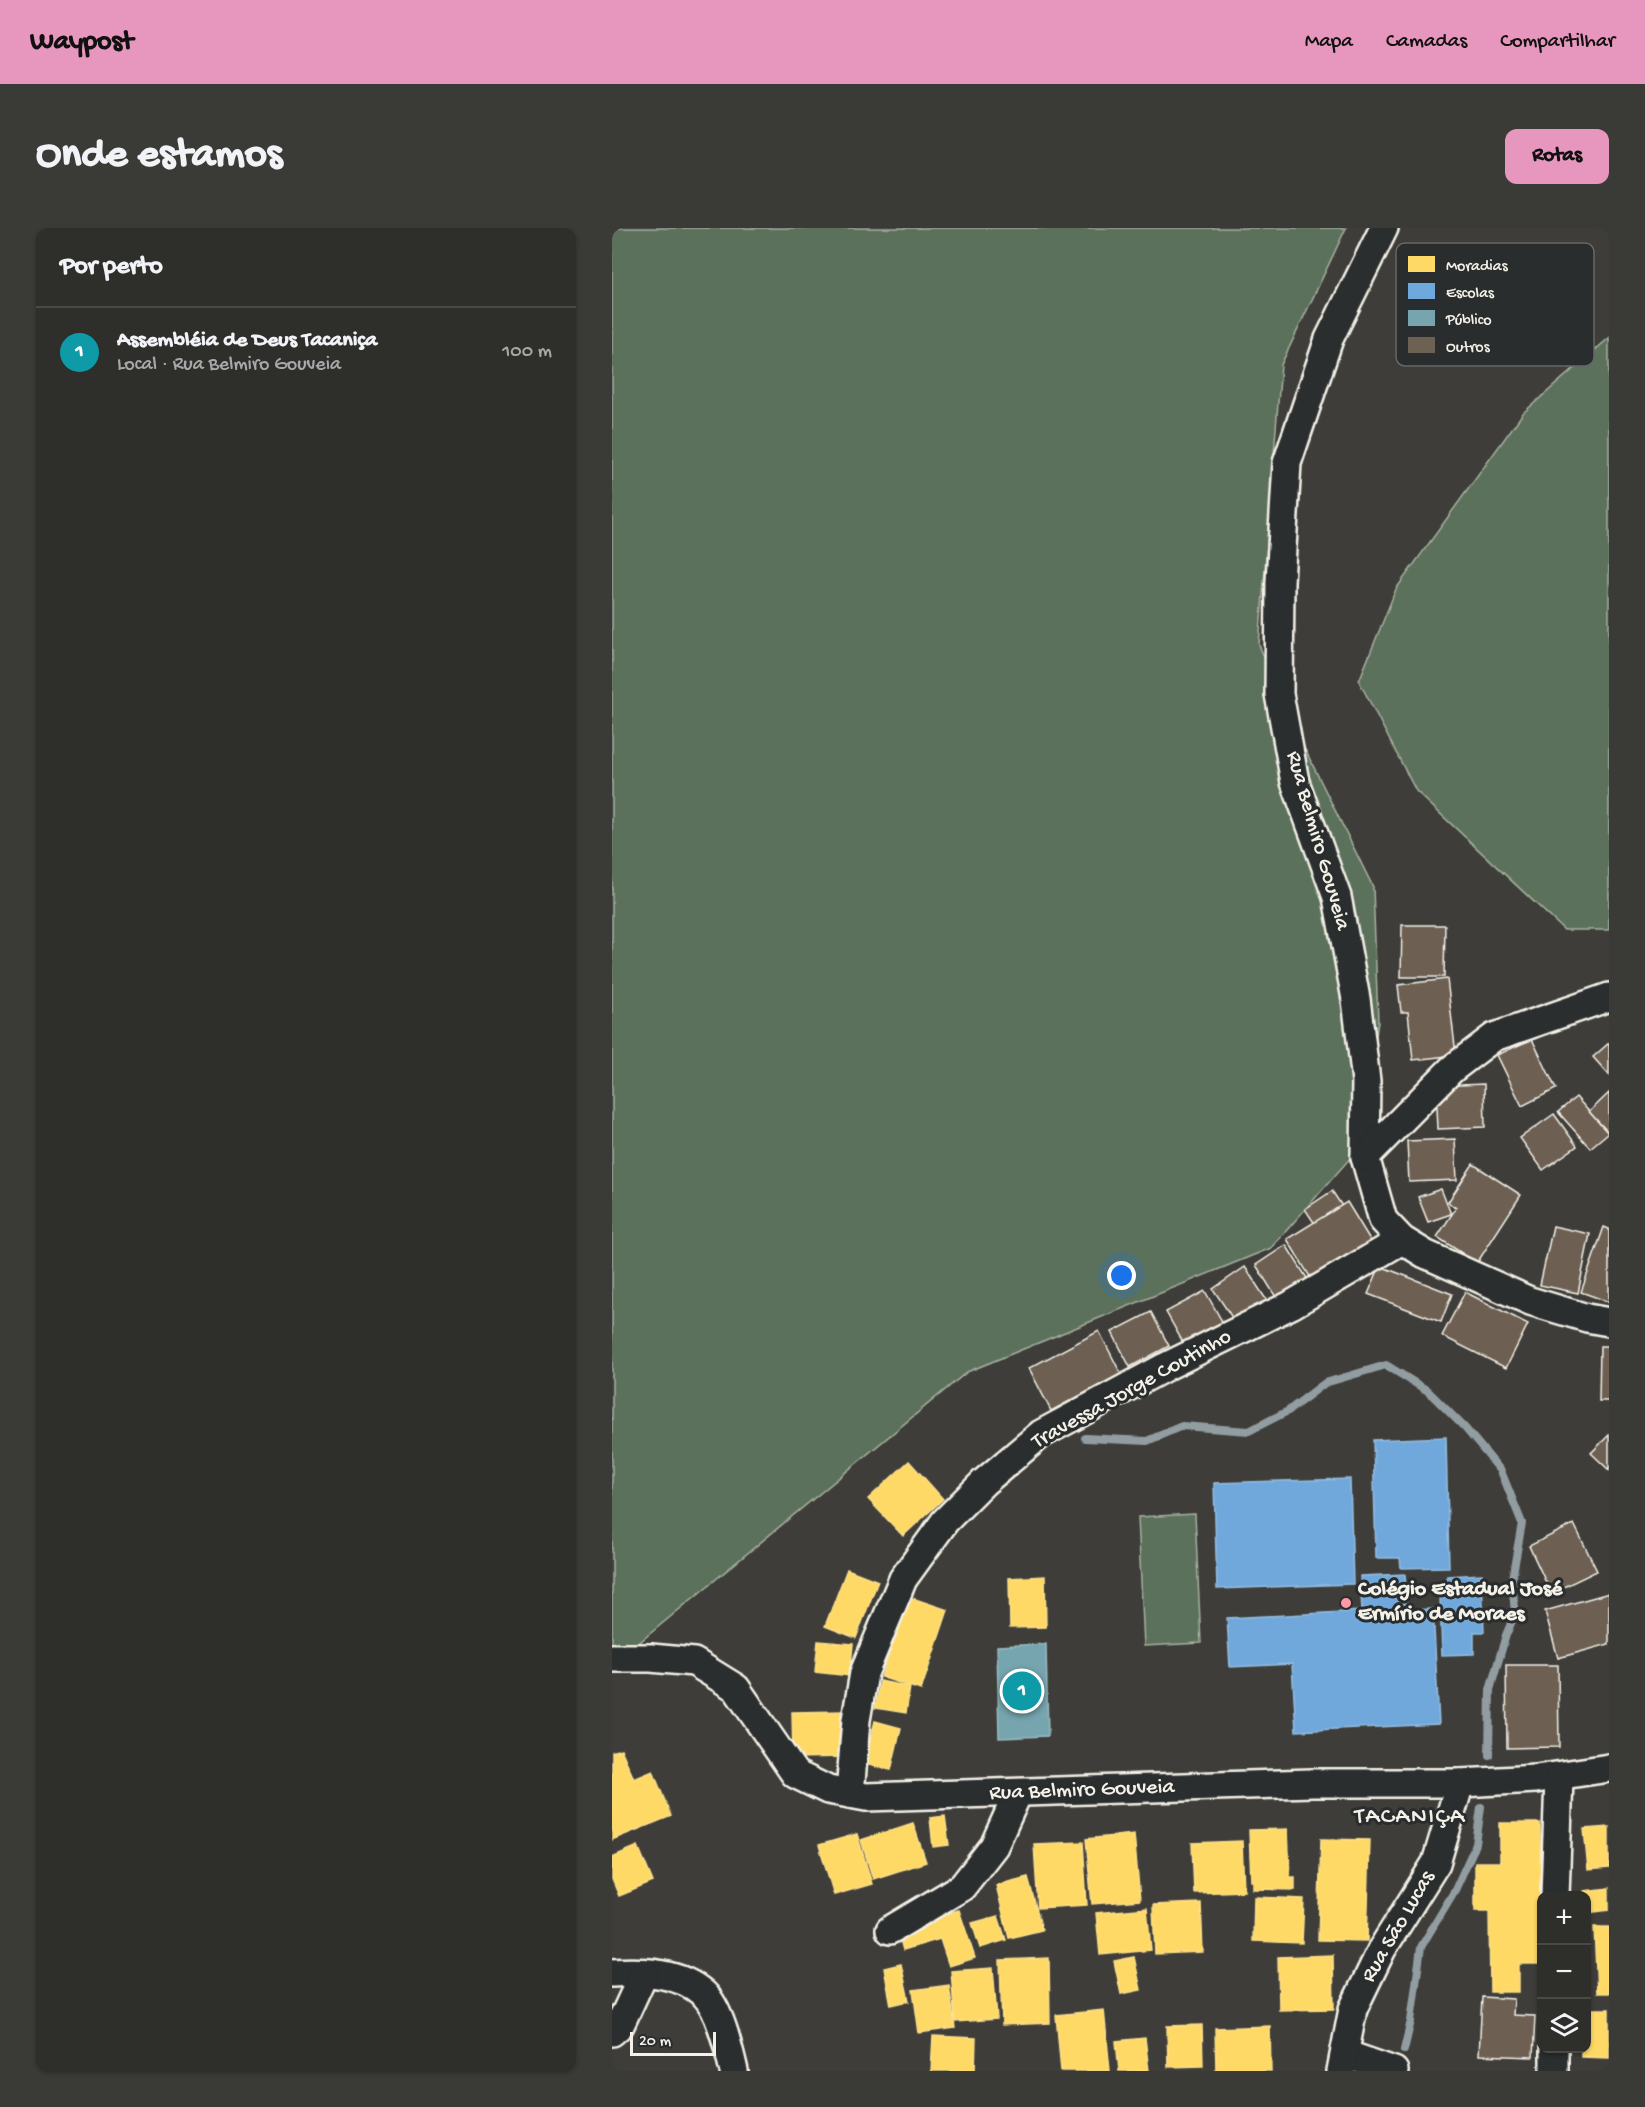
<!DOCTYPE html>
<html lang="pt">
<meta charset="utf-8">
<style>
body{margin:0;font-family:"Gochi Hand",sans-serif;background:#3a3a37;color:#f1f3f6}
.controls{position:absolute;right:18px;bottom:18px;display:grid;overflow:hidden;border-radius:12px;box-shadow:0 2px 4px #0004}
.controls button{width:54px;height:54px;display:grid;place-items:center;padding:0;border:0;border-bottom:2px solid #494a47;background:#2e2e2b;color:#f1f3f6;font:30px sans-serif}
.scale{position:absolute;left:18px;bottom:15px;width:86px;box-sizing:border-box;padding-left:6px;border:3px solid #f4f1e8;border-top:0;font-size:16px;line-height:21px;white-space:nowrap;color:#f4f1e8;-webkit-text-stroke:4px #2a2d2e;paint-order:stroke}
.you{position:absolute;left:510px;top:1048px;width:21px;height:21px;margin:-15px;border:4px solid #fff;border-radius:50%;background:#1a73e8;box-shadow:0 0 0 9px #1a73e833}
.badge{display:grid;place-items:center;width:39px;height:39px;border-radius:50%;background:#e797bd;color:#fff;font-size:20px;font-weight:700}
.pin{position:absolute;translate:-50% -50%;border:3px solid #fff;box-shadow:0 2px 6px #0006}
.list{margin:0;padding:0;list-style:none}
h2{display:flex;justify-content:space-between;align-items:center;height:78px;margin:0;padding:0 24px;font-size:26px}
h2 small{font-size:20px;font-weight:400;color:#a7a8a9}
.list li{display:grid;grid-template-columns:39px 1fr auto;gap:18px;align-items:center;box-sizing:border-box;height:90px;padding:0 24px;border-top:2px solid #494a47}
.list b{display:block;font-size:22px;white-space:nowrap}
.list p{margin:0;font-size:20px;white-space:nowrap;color:#a7a8a9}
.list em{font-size:20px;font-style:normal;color:#a7a8a9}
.icon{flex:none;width:33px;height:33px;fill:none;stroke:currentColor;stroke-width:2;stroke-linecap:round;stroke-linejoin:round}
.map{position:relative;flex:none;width:997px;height:1843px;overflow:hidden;border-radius:12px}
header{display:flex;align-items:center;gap:36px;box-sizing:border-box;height:84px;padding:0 30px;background:#e797bd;color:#111}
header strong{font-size:28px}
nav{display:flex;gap:33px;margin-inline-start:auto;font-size:21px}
.intro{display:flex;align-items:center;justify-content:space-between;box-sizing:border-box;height:144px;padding:0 36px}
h1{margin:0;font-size:42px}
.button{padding:15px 27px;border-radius:12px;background:#e797bd;color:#111;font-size:21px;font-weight:700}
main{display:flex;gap:36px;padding:0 36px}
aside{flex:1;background:#2e2e2b;border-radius:12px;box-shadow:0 2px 4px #0004}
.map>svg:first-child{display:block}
.green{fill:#5c715b;stroke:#a8b1a2;stroke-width:1.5}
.homes{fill:#ffd966;stroke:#fce08d;stroke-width:1.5}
.schools{fill:#6fa8dc;stroke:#97bee0;stroke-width:1.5}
.public{fill:#76a5af;stroke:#9cbcc0;stroke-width:1.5}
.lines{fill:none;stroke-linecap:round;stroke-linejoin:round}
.stream{stroke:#929da2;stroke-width:8}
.building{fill:#6d6153;stroke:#f4f1e8;stroke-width:1.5}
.minor-casing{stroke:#f4f1e8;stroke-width:32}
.minor{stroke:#2a2d2e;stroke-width:27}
.poi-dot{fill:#ff9aa2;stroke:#2a2d2e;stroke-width:2}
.labels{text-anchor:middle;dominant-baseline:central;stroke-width:6;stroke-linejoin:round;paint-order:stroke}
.street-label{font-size:22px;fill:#f4f1e8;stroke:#2a2d2e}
.poi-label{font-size:22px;font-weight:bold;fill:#f4f1e8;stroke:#2a2d2e;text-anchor:start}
.neighbourhood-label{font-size:24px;letter-spacing:1.5px;fill:#f4f1e8;stroke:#2a2d2e}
.key{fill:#2a2d2e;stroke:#676866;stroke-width:1.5}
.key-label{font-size:16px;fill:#f4f1e8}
</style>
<header>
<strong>Waypost</strong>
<nav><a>Mapa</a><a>Camadas</a><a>Compartilhar</a></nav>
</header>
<div class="intro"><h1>Onde estamos</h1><a class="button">Rotas</a></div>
<main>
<aside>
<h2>Por perto<small></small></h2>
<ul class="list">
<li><span class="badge" style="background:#0f9aa8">1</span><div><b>Assembléia de Deus Tacaniça</b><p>Local · Rua Belmiro Gouveia</p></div><em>100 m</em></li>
</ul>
</aside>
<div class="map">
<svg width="997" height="1843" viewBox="0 0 997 1843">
<rect width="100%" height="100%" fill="#3e3d39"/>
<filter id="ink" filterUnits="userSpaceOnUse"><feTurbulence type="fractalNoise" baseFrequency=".0167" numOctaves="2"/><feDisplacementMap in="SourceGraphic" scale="12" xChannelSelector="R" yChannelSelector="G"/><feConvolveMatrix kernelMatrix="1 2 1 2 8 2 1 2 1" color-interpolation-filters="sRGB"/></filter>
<g filter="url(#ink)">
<g class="green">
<path d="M0,0h734l-65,137 -22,280 30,72 84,170 5,135 -18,125 -89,101 -304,124 -355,293z"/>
<path d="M997,110v592h-45l-148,-139 -57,-110 37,-92 127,-176z"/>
<path d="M583,1286l6,129 -57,3 -6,-129z"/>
</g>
<g class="homes">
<path d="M297,1233l34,38 -40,37 -35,-37z"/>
<path d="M235,1341l31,12 -22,57 -31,-12z"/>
<path d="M433,1348l1,51 -36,1 -1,-50z"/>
<path d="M297,1369l39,13 -27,80 -40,-13z"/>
<path d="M206,1413l35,3 -3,32 -35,-4z"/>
<path d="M268,1453l30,6 -4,26 -31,-5z"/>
<path d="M233,1483l1,46 -53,1 -1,-46z"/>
<path d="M263,1493l26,7 -10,42 -27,-6z"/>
<path d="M9,1521l13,30 19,-8 18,45 -59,24v-88z"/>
<path d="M333,1588l4,29 -16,2 -3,-29z"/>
<path d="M301,1595l13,39 -53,17 -12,-39z"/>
<path d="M888,1595h40l1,141h-22v28h-29l-1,-81h-14v-49h25z"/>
<path d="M997,1599v41l-21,2 -4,-41z"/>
<path d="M676,1601l2,48h5v13l-42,-1v-8h-2l-2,-51z"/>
<path d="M245,1606l15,50 -38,11 -15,-50z"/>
<path d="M522,1606l6,66 -48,4 -6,-65z"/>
<path d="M709,1611l49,1 -3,101 -49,-1z"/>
<path d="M630,1613l2,50 -50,2 -2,-50z"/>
<path d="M471,1614l4,63 -49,3 -4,-64z"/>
<path d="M26,1618l15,36 -34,14 -7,-17v-22z"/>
<path d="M416,1649l14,53 -33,8 -13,-53z"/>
<path d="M997,1660v22l-22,3 -3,-22z"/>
<path d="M642,1669l50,2 -2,44 -49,-2z"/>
<path d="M589,1675l2,49 -48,2 -2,-49z"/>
<path d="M535,1680l4,42 -51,5 -4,-42z"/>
<path d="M347,1682l16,48 -26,8 -9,-27 -37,11 -6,-21z"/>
<path d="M386,1688l8,24 -26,8 -8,-25z"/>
<path d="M982,1699h15v66h-12z"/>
<path d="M721,1727l1,54 -55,1 -1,-53z"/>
<path d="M522,1729l7,33 -20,4 -7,-33z"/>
<path d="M437,1730l1,65 -48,2 -2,-65z"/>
<path d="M289,1736l8,37 -18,4 -7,-37z"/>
<path d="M381,1740l4,51 -42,3 -4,-51z"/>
<path d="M337,1757l6,43 -36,5 -6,-43z"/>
<path d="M975,1781h22v49l-28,-1v-9h6z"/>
<path d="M492,1782l6,61h-49l-5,-56z"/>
<path d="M590,1797l1,41 -35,1 -1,-41z"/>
<path d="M658,1798l1,45h-55l-1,-43z"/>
<path d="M321,1808l43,2 -1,33h-44z"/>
<path d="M533,1810l4,33h-30l-3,-30z"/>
</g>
<g class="schools">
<path d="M834,1209l3,130 -48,1 -1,-10h-24l-3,-118z"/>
<path d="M738,1251l3,105 -136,5 -3,-106z"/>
<path d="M793,1346l2,36 26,-1 6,115 -143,7 -4,-67 -62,3 -3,-49 135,-7 -2,-35z"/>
<path d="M870,1346l2,58h-10v22l-32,1 -2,-58 8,-1 -1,-20z"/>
</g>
<path class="public" d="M434,1416l2,92 -49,2 -2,-92z"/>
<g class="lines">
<g class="stream">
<path d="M473,1210l62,3 35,-15 67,5 39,-20 37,-28 61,-18 42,26 37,37 36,43 21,52 -10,56 3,35 -9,21 -16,55 -1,65"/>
<path d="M792,1822l7,-29 10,-74 34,-57 21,-46 5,-37"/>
</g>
</g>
<g class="building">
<path d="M790,697h43l-1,52h-43z"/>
<path d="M835,751l9,76 -43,5 -5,-48h-7l-3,-27z"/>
<path d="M920,811l24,50 -34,17 -25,-51z"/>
<path d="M997,815v32l-16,-18z"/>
<path d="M872,856l1,43 -47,2 -2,-43z"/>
<path d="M997,865v40l-20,-21z"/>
<path d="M964,869l32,36 -18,15 -32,-36z"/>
<path d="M942,886l23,32 -34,24 -23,-32z"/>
<path d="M843,911l2,41 -48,2 -2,-41z"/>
<path d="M861,936l48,31 -44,68 -40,-26 19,-29 -8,-6z"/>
<path d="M829,961l10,25 -23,8 -10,-25z"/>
<path d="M720,963l10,15 -27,18 -10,-15z"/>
<path d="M735,974l25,41 -60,37 -25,-41z"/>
<path d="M941,998l37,8 -12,59 -38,-8z"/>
<path d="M992,999l5,2v73l-28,-10z"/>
<path d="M674,1017l24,38 -31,19 -23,-37z"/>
<path d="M768,1038l72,28 -11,28 -73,-28z"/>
<path d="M633,1039l24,37 -32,21 -24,-36z"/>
<path d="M593,1063l19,34 -39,21 -19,-34z"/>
<path d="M853,1064l63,32 -22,44 -64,-32z"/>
<path d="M539,1084l18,34 -39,21 -18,-35z"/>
<path d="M487,1103l22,43 -70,37 -22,-43z"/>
<path d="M988,1118h9v55h-10z"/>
<path d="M997,1207v35l-18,-17z"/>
<path d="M962,1296l23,47 -46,22 -22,-47z"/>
<path d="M997,1365v51l-51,14 -13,-47z"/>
<path d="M894,1437h52l1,82 -52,1z"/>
<path d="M870,1769l32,2 -1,16 22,1 -2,41 -54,-2z"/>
</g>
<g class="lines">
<defs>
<g id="minor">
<path d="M772,0l-55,111 -42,124 -7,119 -1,112 16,88 42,115 19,102 10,82 -1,76 18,63 19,20 23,14 105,47 57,17 22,4"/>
<path d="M753,929l87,-88 42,-32 115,-40"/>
<path d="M0,1430h39l43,4 42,26 59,86 33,16 38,7 446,-14h148l76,-4 73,-11"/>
<path d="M238,1566l6,-74 8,-47 39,-94 42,-58 39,-39 57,-48 124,-67 126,-62 111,-65"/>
<path d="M943,1668l4,-119"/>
<path d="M278,1702l72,-43 32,-41 24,-53"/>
<path d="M0,1745c31,-2 68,-1 92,21 16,15 25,56 30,77"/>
<path d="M0,1804l8,-7 24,-52"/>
<path d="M942,1820v23"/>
<path d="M733,1826l49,17"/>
<path d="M729,1843l12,-62 29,-60 54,-86 24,-80"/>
</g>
</defs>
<use href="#minor" class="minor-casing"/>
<use href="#minor" class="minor"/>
</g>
</g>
<circle class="poi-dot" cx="734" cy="1375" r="6"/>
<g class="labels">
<g class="street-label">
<text transform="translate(705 613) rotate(74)">Rua Belmiro Gouveia</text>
<text transform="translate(520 1162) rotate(-29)">Travessa Jorge Coutinho</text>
<text transform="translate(470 1563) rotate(-2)">Rua Belmiro Gouveia</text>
<text transform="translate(787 1699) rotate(-60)">Rua São Lucas</text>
</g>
<g class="poi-label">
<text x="746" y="1362">Colégio Estadual José<tspan x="746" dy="25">Ermírio de Moraes</tspan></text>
</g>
<g class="neighbourhood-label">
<text x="798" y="1589">TACANIÇA</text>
</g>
</g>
<rect x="784" y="15" width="198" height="123" rx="9" class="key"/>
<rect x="796" y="28" width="27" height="16" fill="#ffd966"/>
<rect x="796" y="55" width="27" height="16" fill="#6fa8dc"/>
<rect x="796" y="82" width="27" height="16" fill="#76a5af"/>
<rect x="796" y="109" width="27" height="16" fill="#6d6153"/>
<g class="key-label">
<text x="834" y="42">Moradias</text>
<text x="834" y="69">Escolas</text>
<text x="834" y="96">Público</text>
<text x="834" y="123">Outros</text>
</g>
</svg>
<div class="controls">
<button>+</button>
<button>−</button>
<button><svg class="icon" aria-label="layers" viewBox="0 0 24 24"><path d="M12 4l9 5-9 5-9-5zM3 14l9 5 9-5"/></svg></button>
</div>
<div class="scale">20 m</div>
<div class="you"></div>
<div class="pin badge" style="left:410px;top:1463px;background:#0f9aa8">1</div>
</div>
</main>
